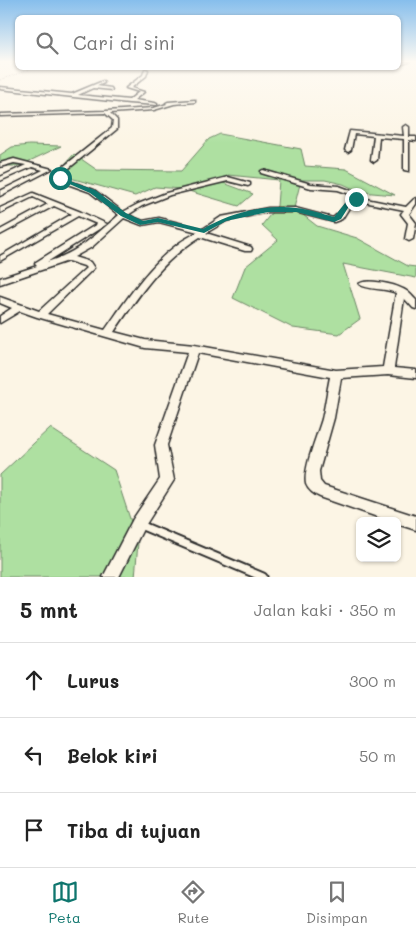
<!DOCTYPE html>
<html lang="id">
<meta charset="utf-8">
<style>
body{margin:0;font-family:Mali,sans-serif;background:#f2f2f2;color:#222}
.controls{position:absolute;right:15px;bottom:15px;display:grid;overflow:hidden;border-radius:8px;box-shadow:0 1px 4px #0004}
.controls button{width:45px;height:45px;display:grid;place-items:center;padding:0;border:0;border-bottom:1px solid #e0e0e0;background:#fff;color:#222;font:25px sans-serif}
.stop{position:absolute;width:15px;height:15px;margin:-11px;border:4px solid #0f766e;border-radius:50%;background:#fff}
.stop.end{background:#0f766e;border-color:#fff;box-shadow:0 1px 5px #0008}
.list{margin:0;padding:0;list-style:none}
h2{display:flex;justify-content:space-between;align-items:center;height:65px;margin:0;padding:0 20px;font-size:21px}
h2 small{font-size:16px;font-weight:400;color:#767676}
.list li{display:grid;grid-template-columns:32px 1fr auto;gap:15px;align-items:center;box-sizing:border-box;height:75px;padding:0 20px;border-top:1px solid #e0e0e0}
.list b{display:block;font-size:19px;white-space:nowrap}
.list em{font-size:16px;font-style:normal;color:#767676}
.icon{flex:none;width:28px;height:28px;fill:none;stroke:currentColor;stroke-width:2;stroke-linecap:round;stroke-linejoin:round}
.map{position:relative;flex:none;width:416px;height:577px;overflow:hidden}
.search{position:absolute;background:#fff;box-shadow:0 1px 4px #0004;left:15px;right:15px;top:15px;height:55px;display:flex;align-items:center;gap:12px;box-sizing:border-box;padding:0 18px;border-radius:8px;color:#767676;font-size:19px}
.sheet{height:290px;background:#fff}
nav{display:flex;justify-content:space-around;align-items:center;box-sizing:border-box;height:70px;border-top:1px solid #e0e0e0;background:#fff;font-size:14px;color:#767676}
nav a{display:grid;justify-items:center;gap:2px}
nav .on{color:#0f766e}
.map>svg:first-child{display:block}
.green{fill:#aee0a1;stroke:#6c8666}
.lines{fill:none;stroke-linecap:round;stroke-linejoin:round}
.service-casing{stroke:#2b2b2b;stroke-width:11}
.minor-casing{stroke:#2b2b2b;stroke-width:3}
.path{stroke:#2b2b2b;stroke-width:1;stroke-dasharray:0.5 2;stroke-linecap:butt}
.service{stroke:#fcf5e5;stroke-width:7}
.minor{fill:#fcf5e5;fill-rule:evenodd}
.route{fill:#0f766e}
</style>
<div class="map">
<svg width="416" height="577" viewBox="0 0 416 577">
<rect width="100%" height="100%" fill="#fcf5e5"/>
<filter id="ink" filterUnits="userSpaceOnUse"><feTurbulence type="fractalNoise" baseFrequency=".02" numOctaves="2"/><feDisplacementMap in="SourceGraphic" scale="10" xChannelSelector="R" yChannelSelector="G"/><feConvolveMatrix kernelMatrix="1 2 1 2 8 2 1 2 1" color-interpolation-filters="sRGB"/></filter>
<g filter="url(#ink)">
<g class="green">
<path d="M220,134l81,15 4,17 41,3 49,26 -34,-3 -18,-8 -18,-4h-24l-7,28 23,18 40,12 51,28 8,1v11l-73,-14 17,55 -21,15 -46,-6 -60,-30 12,-31 33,-27 -16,-15 15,-19 2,-26 -51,-5 -7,7 32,12 -14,12 -57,-17 -27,-2 -20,9 -79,-22 18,-20 23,16 84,1 28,-32z"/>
<path d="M29,145l32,1 -42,20h-19v-11l12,-8z"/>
<path d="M50,428l64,42 24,73 -3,34h-135v-102z"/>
</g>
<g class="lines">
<defs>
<path id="service" d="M140,525l123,52"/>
<g id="minor">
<path d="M403,62h6l-11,3v-2z"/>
<path d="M145,69l3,1 -2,6 -15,12 13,4 -10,8 21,3 2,1v1l-28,-2 -129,-14v-2l72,7 31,-13 1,2 -7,3 14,2 1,2 -19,-2 -15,7 51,5 10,-8 -13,-4 17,-13z"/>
<path d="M195,100v2l-21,2 -20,6 -44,3 7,7v9l-54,44 -1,3 2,3 30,11 29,22 15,-8 28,-11 62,-16 22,6v2l-2,1 -20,-5 -58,14 -28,11 -14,9 15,6 16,-3 44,11 18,-12 47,-9h27l38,10c7,-5 15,-16 17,-24l-12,-4 -27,-2 -50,-15v-2l2,-1 48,14 28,2 16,6 1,5 50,10 8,-8 2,-1v6l-7,10 7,9 -3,16 -4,2 -4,-2 3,-16 -7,-9 3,-4 -50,-10 -12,19 -8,3 -39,-10h-27l-42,9 -20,12 45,14 1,2 -1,2h-6l-45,-14c-39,24 -61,58 -86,95l31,8 49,5 142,25 47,-3 13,-74c-11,-5 -29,-3 -37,-9 7,-6 35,0 44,5 5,2 9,7 13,11v9l-3,-1 -9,-10 -10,70 22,2v8l-28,-3 -47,3 -7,40 -15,53 1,10 4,5 92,30v14l-19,-6v-3h-8l-69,-24c-5,-2 -12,-7 -14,-13 -3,-15 11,-48 16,-65 3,-13 5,-28 8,-42l-132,-24 -31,92 7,35 -31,49 -24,48h-16l30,-58 27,-40 -5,-34 33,-93 -43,-4 -108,-31 -17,-6 -20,12v-7l12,-8 -12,-5v-6l39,14 47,-43 -2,-2 -16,-5 -68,23v-6l37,-12 -2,-2 1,-2 61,-38 -19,-8 -78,45v-5l72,-42 -18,-8 -54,29v-5l48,-26 -15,-7 -33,16v-5l33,-15 48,19 26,12 -60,38c32,-10 47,-26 72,-47l-29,-23 -31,-11 -3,-5 2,-5 54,-43 1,-8 -8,-7 -105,3v-2l106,-3 48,-3 13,-4 -1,-1 2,-1zM124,218l18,7 17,-3 39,10c-7,4 -14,7 -20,12 -30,22 -51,55 -73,86l-58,-16 47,-46 -4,-6 -16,-5 18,-10z"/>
<path d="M406,125l3,2v10h7v4l-7,-1v31l-5,-1v-31l-25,-2 -2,23 -3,2 -3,-2 3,-24 -20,-2 -3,16 -3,2 -3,-2 5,-19 54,5 -1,-9z"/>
<path d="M14,159l38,10 -52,27v-5l43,-21 -11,-3 -32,14v-4l26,-12 -12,-2 -14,4v-4z"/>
</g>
</defs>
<use href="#service" class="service-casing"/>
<use href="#minor" class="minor-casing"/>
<path class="path" d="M0,80l34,-12"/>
<use href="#service" class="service"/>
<use href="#minor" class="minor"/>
</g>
</g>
<linearGradient id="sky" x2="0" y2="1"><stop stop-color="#86beec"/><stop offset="0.43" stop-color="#fefaf3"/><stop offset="1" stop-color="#fefaf3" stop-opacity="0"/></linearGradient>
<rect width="416" height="143" fill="url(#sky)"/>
<path class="route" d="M58,177l37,13 31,23 17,8 15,-3 45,11c27,-16 62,-25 93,-21 13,1 26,6 38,9l16,-20 9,2 -6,1 -12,19 -7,3 -37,-10h-29l-42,9 -22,12 -46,-11 -18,3 -19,-9 -31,-23 -32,-14z"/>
</svg>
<div class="controls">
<button><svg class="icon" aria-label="layers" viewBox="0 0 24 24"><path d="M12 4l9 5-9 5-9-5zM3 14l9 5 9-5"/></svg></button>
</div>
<div class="stop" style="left:60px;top:178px"></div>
<div class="stop end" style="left:356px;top:199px"></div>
<div class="search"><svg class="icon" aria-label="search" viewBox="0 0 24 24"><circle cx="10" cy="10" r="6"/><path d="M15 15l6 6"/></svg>Cari di sini</div>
</div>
<section class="sheet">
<h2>5 mnt<small>Jalan kaki · 350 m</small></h2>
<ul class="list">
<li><svg class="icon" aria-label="ahead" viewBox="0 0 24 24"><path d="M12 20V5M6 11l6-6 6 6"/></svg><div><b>Lurus</b></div><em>300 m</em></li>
<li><svg class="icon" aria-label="left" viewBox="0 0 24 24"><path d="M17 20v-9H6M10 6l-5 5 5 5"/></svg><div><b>Belok kiri</b></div><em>50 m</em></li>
<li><svg class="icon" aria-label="arrive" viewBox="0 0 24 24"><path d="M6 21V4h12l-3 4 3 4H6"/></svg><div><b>Tiba di tujuan</b></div></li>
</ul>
</section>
<nav>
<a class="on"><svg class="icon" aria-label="map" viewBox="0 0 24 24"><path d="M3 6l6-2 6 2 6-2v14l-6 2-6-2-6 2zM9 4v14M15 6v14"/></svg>Peta</a>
<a><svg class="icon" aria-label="directions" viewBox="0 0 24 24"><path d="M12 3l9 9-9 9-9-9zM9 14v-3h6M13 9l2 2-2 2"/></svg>Rute</a>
<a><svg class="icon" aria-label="saved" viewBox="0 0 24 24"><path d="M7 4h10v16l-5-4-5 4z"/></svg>Disimpan</a>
</nav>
